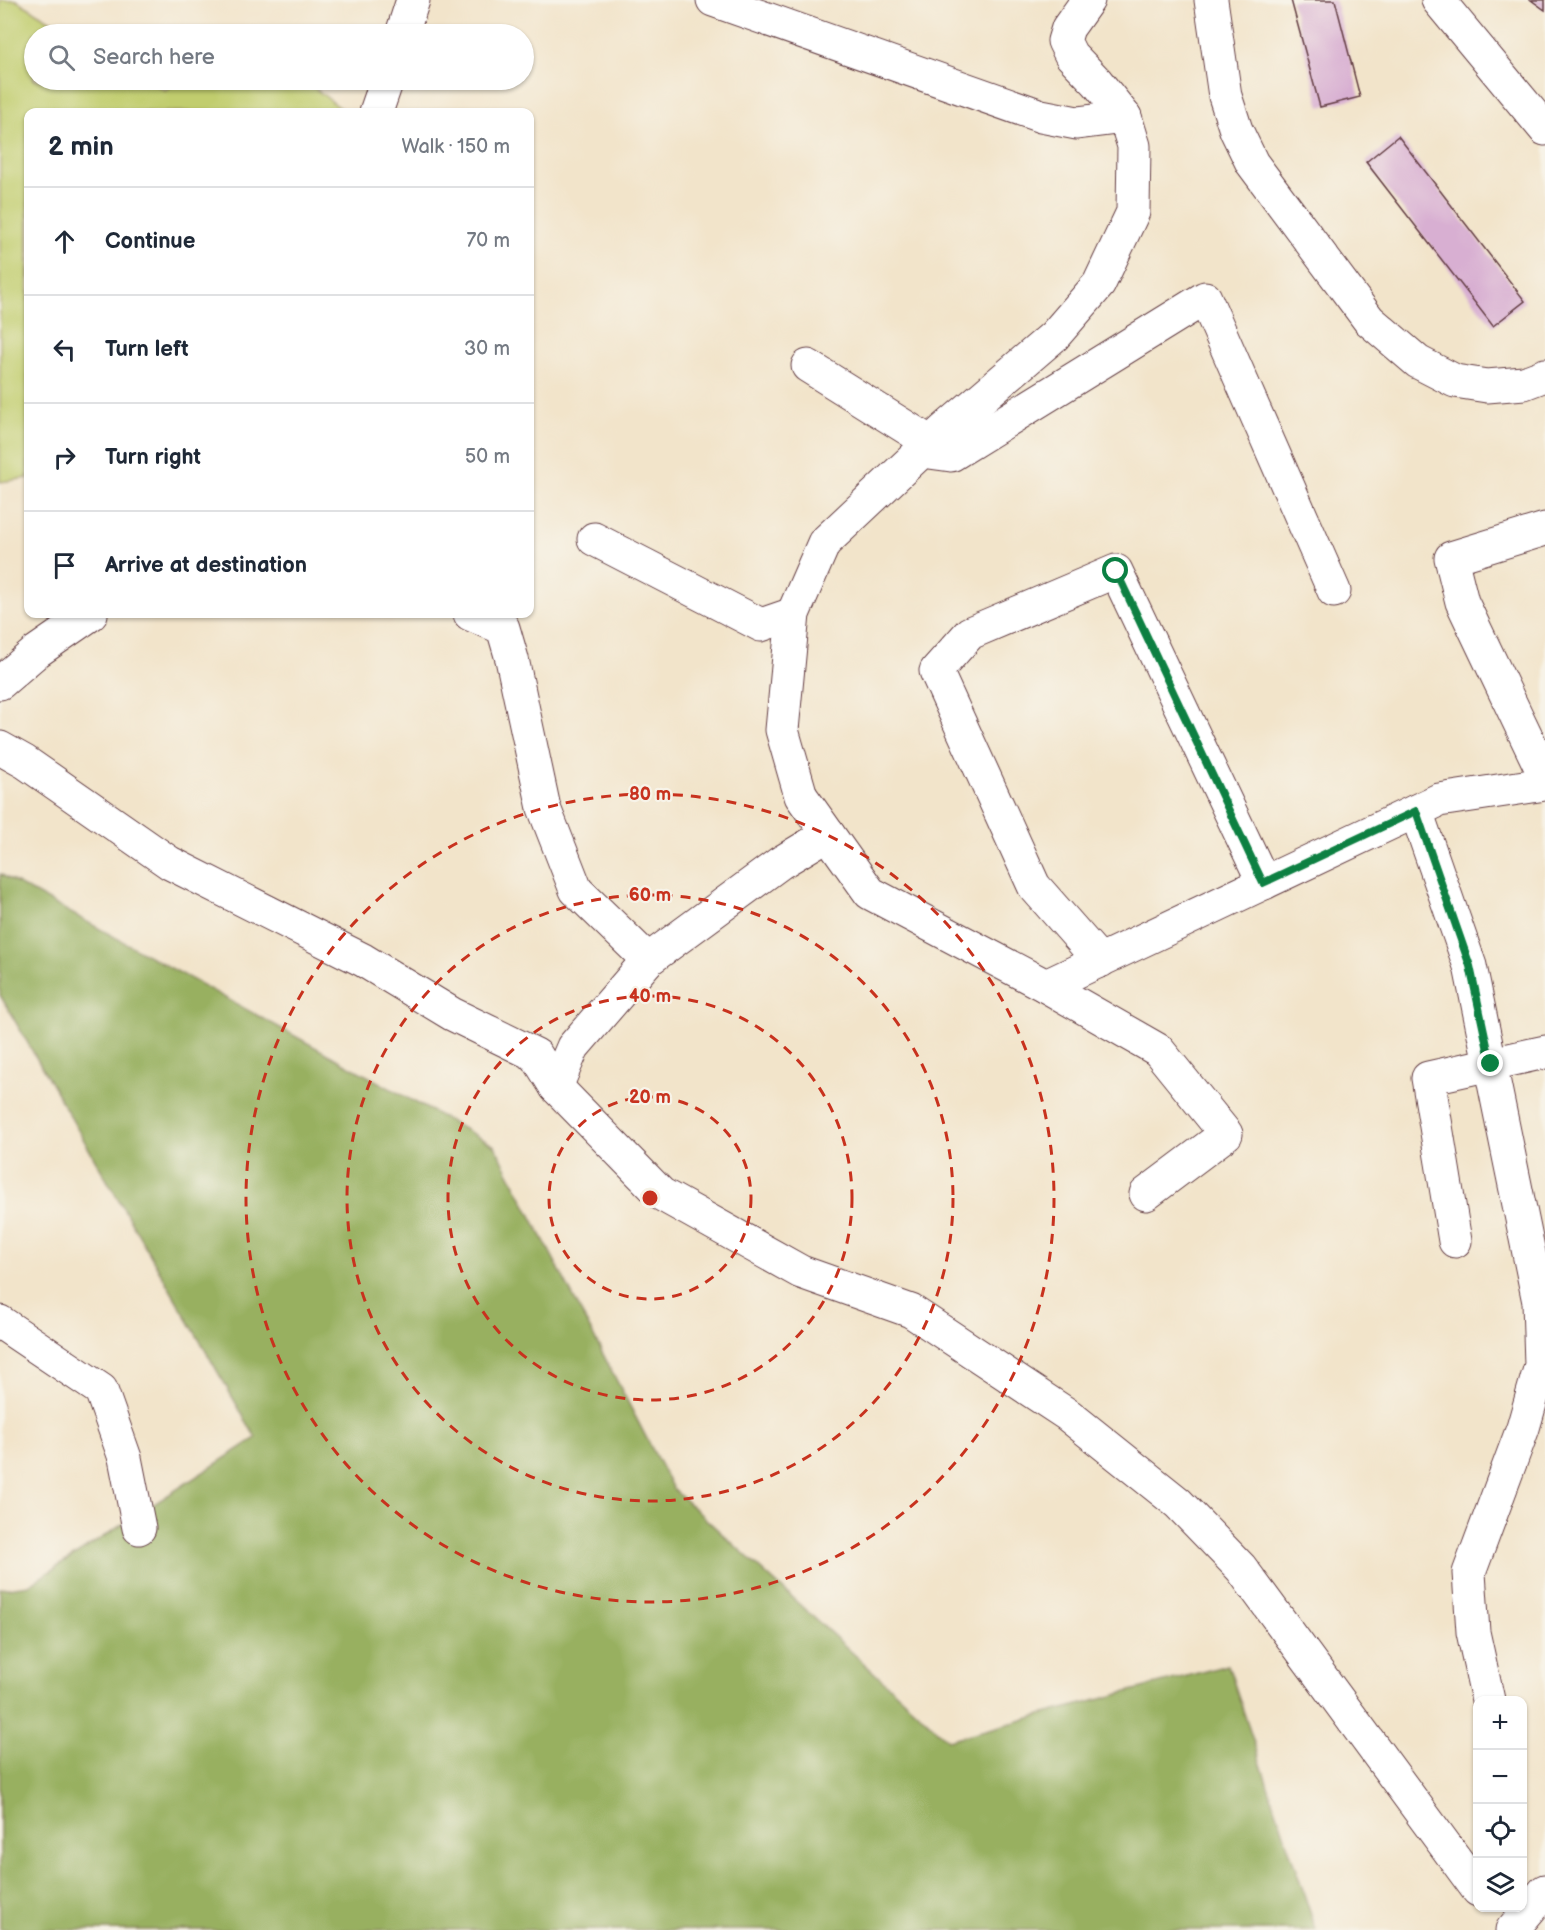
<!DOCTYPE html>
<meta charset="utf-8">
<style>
body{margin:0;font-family:"Balsamiq Sans",sans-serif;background:#f6f6f7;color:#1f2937}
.controls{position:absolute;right:18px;bottom:18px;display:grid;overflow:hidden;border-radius:12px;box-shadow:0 2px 4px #0004}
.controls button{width:54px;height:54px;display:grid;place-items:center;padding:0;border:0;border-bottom:2px solid #e0e1e3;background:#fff;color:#1f2937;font:30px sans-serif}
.stop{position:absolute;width:18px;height:18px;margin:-14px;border:4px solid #0b8043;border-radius:50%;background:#fff}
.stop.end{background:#0b8043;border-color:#fff;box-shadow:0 2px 6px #0008}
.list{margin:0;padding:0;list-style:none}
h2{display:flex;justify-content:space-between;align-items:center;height:78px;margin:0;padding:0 24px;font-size:26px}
h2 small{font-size:20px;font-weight:400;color:#747a83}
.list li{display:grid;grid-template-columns:39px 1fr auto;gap:18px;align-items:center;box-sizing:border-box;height:108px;padding:0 24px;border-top:2px solid #e0e1e3}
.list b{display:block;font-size:22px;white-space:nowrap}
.list em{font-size:20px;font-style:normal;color:#747a83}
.icon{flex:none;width:33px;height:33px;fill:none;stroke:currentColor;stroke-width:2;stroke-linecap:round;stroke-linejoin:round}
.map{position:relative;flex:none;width:1545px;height:1930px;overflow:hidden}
.search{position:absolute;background:#fff;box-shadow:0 2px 4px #0004;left:24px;top:24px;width:510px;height:66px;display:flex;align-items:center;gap:15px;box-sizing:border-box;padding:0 21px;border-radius:33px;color:#747a83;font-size:22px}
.panel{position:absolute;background:#fff;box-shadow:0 2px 4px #0004;left:24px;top:108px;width:510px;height:510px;border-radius:12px}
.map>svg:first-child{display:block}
.green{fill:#c1cd6e;stroke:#86764c;stroke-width:1.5}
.forest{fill:#98b061;stroke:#716846;stroke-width:1.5}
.building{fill:#d8afd2}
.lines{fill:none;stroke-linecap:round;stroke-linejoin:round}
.minor-casing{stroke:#633d43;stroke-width:35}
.minor{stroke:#fff;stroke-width:33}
.route{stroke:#0b8043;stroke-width:8}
.ring{fill:none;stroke:#c8321e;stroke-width:3;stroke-dasharray:10 8}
.centre{fill:#c8321e;stroke:#f7f3e8;stroke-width:3}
.ring-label{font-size:18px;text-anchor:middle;font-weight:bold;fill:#c8321e;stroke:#f7f3e8;stroke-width:4.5;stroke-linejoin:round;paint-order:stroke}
</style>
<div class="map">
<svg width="1545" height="1930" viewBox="0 0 1545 1930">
<rect width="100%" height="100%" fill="#f7f3e8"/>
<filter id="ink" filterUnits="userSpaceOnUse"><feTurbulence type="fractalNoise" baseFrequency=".0167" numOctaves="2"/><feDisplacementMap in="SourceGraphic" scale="12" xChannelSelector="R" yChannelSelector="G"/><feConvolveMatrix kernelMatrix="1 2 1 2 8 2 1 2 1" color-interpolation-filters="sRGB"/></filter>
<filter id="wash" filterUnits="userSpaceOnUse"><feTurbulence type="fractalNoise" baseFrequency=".008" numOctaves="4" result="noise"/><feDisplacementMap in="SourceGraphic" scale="24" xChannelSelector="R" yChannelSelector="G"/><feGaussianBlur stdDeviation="1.35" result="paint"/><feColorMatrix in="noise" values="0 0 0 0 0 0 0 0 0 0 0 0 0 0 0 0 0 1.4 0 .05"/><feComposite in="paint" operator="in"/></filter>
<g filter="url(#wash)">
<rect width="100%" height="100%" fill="#f2e4ca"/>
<path class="green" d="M0,0h16l57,34h-39v46h114l17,10 16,-10h123l39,30v2h-315v366l-28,4z"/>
<path class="forest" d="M0,874l495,272 178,343 275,251 280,-75 88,265h-1316v-341l29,-4 227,-147 -256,-443z"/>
<g id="blocks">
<g class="building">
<path d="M1291,0h44l25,97 -40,10z"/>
<path d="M1531,0h14v10z"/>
<path d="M1398,136l127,165 -32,25 -127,-164z"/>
</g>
</g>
</g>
<g filter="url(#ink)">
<use href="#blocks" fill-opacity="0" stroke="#633d43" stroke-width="1.5"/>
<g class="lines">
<defs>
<g id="minor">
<path d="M713,0l328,116 36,7 48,-6 -28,-35 -26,-27 -7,-14 4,-13 20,-28"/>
<path d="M1211,0l14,96 11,34 16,33 117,157 49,42 37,19 32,5 37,-3 21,-8"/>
<path d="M1438,0l107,129"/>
<path d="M402,34l11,-34"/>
<path d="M376,112l11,-32"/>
<path d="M1125,117l9,29 -1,66 -34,72 -45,52 -110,94 -120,113 -31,71 -11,116 19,66 69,97 176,93 393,-186 106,-16"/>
<path d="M808,366l123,77"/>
<path d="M922,451l29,4 254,-157 129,293"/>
<path d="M1545,529l-94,29 11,44 83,174"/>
<path d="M594,539l167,86 32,-11"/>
<path d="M470,614l33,14 9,31 32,149 32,82 72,70"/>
<path d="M0,683l36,-31 55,-38"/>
<path d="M0,748l25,14 145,101 193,97 89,54 84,41 20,32 105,107 140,78 110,39 157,104 110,88 63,65 237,322"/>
<path d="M1416,811l54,155 69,336 2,63 -18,63 -54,145 4,59 15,68"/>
<path d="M1100,961l-66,-75 -98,-215 34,-38 146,-62 148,312"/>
<path d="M1046,986l112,64 68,84 -80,60"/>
<path d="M556,1087l17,-40 75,-87 132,-97 48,-29"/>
<path d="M1455,1241l-27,-163 117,-26"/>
<path d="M0,1322l101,68 24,68 14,70"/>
<path d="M1512,1930l33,-39"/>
</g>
</defs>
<use href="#minor" class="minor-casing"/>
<use href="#minor" class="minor"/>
</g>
</g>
<g class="lines" filter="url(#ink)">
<path class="route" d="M1116,571l147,312 153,-72 54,155 21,98"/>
</g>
<g class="ring">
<circle cx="650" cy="1198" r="101"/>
<circle cx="650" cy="1198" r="202"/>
<circle cx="650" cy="1198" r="303"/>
<circle cx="650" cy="1198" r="404"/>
</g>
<circle cx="650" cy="1198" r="9" class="centre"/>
<g class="ring-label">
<text x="650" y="800">80 m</text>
<text x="650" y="901">60 m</text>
<text x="650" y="1002">40 m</text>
<text x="650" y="1103">20 m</text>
</g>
</svg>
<div class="controls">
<button>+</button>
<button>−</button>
<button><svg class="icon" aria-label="locate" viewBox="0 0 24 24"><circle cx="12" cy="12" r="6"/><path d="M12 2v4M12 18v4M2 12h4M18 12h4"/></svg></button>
<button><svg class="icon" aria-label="layers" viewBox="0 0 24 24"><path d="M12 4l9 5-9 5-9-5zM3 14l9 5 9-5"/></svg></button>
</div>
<div class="stop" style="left:1116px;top:571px"></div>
<div class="stop end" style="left:1491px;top:1064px"></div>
<div class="search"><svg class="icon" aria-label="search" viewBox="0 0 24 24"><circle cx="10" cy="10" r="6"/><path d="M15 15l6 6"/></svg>Search here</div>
<section class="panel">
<h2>2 min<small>Walk · 150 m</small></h2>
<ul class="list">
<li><svg class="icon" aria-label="ahead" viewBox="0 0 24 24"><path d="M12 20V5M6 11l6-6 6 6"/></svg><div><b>Continue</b></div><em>70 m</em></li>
<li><svg class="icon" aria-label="left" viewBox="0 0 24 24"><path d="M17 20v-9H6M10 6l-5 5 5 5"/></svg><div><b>Turn left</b></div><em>30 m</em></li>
<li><svg class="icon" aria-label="right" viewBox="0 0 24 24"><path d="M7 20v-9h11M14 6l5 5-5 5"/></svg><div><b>Turn right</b></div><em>50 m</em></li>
<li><svg class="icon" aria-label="arrive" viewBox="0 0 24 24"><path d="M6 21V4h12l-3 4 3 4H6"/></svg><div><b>Arrive at destination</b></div></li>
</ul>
</section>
</div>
